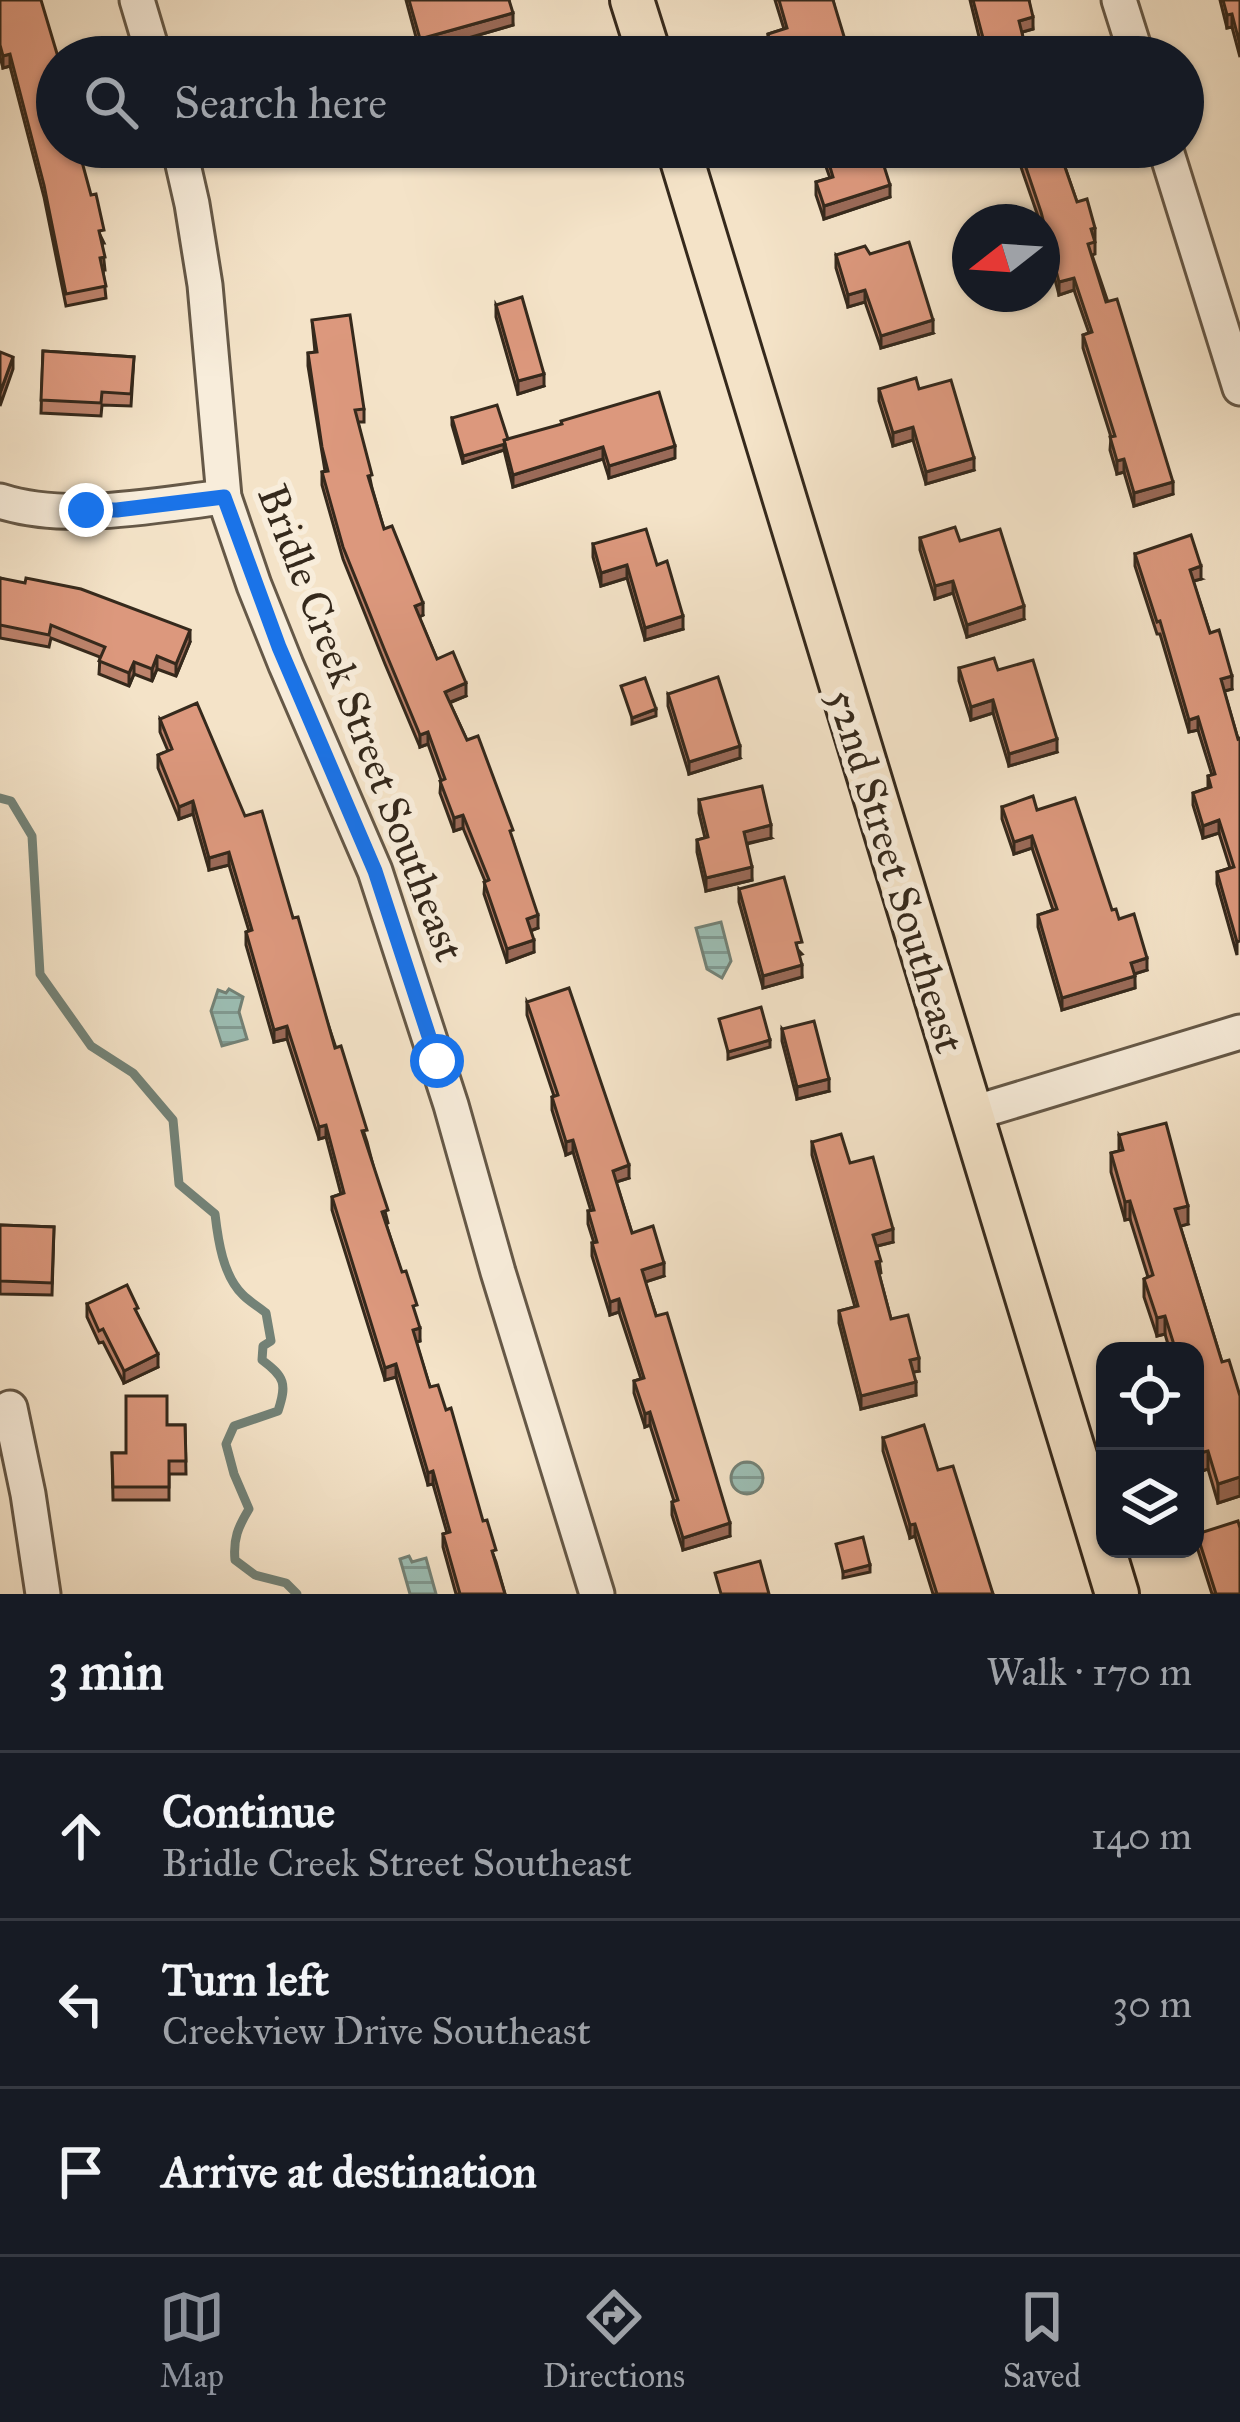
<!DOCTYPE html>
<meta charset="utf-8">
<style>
body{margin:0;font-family:"IM FELL Great Primer",serif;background:#242831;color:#f1f3f6}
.controls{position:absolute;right:36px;bottom:36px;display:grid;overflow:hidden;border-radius:24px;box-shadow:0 3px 9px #0004}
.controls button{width:108px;height:108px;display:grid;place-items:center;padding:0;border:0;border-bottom:3px solid #363941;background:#171b24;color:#f1f3f6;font:60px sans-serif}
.compass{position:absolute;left:952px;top:204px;width:108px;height:108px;border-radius:50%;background:#171b24;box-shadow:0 3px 9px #0004;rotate:253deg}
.stop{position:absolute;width:36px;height:36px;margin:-27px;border:9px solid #1a73e8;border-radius:50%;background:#fff}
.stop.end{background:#1a73e8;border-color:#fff;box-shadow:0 3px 12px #0008}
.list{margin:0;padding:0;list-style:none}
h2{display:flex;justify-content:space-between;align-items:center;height:156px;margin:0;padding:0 48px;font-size:51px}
h2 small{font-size:39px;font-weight:400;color:#9ea1a6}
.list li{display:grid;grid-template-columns:78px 1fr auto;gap:36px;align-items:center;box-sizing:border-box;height:168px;padding:0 48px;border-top:3px solid #363941}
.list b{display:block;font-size:45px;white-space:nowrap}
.list p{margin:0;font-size:39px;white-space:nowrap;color:#9ea1a6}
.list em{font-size:39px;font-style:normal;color:#9ea1a6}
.icon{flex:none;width:66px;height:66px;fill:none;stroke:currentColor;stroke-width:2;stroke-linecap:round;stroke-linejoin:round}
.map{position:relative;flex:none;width:1240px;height:1594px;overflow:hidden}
.search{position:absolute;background:#171b24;box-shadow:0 3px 9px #0004;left:36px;right:36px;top:36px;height:132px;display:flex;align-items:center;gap:30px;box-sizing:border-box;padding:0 42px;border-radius:66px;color:#9ea1a6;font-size:45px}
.sheet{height:660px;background:#171b24}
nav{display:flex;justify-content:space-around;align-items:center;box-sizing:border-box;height:168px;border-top:3px solid #363941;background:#171b24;font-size:33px;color:#9ea1a6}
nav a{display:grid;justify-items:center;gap:6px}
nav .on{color:#8c9099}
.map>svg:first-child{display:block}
.water{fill:url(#water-rules);stroke:#738277;stroke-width:3}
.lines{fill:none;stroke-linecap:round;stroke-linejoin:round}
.stream{stroke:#738277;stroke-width:9}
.minor-casing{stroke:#655847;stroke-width:39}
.major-casing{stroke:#35291c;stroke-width:48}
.minor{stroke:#f8eddb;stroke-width:33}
.major{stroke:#f4e3c8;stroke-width:42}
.wall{fill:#bd836c;stroke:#35291c;stroke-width:3}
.shaded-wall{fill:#9a6a58;stroke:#35291c;stroke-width:3}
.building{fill:#dc987d;stroke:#35291c;stroke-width:3}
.route{stroke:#1a73e8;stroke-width:15}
.labels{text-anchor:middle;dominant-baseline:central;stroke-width:12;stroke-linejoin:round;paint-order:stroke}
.street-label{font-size:42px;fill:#35291c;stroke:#f8eddb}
</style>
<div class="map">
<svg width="1240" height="1594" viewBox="0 0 1240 1594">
<defs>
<pattern id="water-rules" width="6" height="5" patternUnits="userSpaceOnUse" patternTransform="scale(3)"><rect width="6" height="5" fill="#9cbeb4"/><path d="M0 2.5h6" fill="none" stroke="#809a92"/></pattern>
</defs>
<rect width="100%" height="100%" fill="#f4e3c8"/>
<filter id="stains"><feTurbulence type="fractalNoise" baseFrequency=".00167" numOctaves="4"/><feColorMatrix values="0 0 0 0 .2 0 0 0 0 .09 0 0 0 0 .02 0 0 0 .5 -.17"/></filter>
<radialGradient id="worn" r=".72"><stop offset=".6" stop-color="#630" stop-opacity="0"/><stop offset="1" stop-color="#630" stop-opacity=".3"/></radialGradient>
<g class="water">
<path d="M721,922l10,39 -9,17 -15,-9 -11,-41z"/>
<path d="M229,989l14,8 -4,15 8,27 -25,7 -11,-35 7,-21 8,3z"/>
<circle cx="747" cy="1478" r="16"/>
<path d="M409,1556l3,6 14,-4 10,36h-26l-10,-35z"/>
</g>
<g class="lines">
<path class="stream" d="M0,798l11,3 21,35 8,138 51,72 42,27 40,47 6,64 36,30c3,26 8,62 28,81 7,7 16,12 23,18l5,28 -8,5 -1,14c23,17 25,24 16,51l-44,15 -8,18 8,30 15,35c-11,18 -16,30 -14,51l20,15 31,8 11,11"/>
<defs>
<g id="minor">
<path d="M137,0l17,57"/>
<path d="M1119,0l18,57"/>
<path d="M179,147l13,57 13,81 19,212 30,88 32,80 89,206 76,234 47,167 99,322"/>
<path d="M1165,147l75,241"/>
<path d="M0,501c68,22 154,4 224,-4"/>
<path d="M970,1114l270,-82"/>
<path d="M10,1408l18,86 15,100"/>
</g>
<g id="major">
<path d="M632,0l18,57"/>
<path d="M678,147l439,1447"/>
</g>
</defs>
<use href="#minor" class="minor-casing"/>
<use href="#major" class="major-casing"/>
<use href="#minor" class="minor"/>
<use href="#major" class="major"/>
</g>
<g class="wall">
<path d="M0,0l57,147 47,96h-2l3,27h-2l3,28 -40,8 -22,-109 -34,-131 -7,2 -3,-11z"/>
<path d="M406,0h103l4,25 -93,27z"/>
<path d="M775,0h58l13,56 -75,1 -3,-10v-13l16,-5z"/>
<path d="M970,0h59l4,29 -11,3 4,25h-42z"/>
<path d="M1220,0h20v57l-8,-30 -5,1z"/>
<path d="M819,147h59l12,50 -66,22 -8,-24v-13l14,-4z"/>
<path d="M1014,147h44l19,55 18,26v26l-3,1 81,239 -39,12 -10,-34 -7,2 -7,-24 1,-13 -28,-89v-13l6,-2 -15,-43 -15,5 -17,-66v-7h-2z"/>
<path d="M836,255l97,78 -52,15 -16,-46 -17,5 -12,-39z"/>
<path d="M496,305l48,81 -26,8 -22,-77z"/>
<path d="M312,320l52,89v13h-6l14,66 12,41 39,86 -4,2 18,42 29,37 -16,7 63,138 25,87 -8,3 4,21 -27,10 -23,-68 1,-13 -22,-53 -9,3 -14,-38 1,-13 -13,-36 -8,3 -35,-83 -42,-105 -21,-74v-13l3,-1 -17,-105v-13l7,-1z"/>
<path d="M43,351l91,6 -3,49 -29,-1 -1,11 -60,-3z"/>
<path d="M879,389h40l55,81 -48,14 -13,-44 -20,6 -14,-45z"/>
<path d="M452,418l56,21 167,19 -66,20 -6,-19 -90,28 -9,-37 -41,13 -11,-38z"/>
<path d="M920,538l40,3 64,78 -57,18 -14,-44 -18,6 -15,-49z"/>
<path d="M593,544l64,21 26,64 -38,11 -18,-62 -26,8 -8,-29z"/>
<path d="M1135,554l66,25 -8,2 17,52 22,56 -8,2 14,48 -1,216 -20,-71v-12l13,-4 -11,-35 -16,5 -10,-33v-12l15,-5v-12l4,-1 -14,-45 -9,2 -29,-98h-3l-22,-68z"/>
<path d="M0,578l190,64 -14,34 -19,-7 -5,12 -18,-7 -5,12 -30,-12 1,-17 -49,-19 -2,9 -49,-9z"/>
<path d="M959,668l39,2 59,82 -48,14 -16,-53 -22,7 -12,-39z"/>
<path d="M668,694l72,64 -51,16 -21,-68z"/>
<path d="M160,719l85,97 48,102 74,224 21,81 -2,1 30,94 4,23 -4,1 14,45 66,175 9,32h-49l-13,-47v-13l4,-1 -14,-49 -5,1 -32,-108 -11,3 -53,-170v-13l9,-3 -15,-57 -7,2 -32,-100 -13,3 -28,-97v-13l3,-1 -20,-66 -20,5 -16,-56 -14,5 -21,-51v-13l10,-4 -8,-19z"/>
<path d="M699,800l72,38 -24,6 5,36 -46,11 -9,-39v-12l8,-2 -6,-25z"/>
<path d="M1002,807l35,3 82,109 28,51 -13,4 1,14 -73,22 -24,-83v-12l15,-5 -21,-62 -18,6 -12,-35z"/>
<path d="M739,889l63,65 -3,1 3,22 -39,11 -24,-86z"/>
<path d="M527,1002l102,176 -13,4 16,51 32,43 -19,6 85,254 -47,14 -11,-35v-13l2,-1 -24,-76 -5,2 -11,-34v-12l7,-2 -22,-67 -9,3 -18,-59v-13h2l-6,-19v-13h3l-18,-59 -7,3 -14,-45v-13l2,-1 -27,-81z"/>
<path d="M782,1029l47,62 -32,8 -15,-58z"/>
<path d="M1119,1135l69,89 -8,2 42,136 18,34v100l-22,7 -10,-34 -9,3 -4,-13v-108h-25l-5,-17 -8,2 -13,-39v-18l4,-2 -18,-58 -5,1 -14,-48v-19l8,-2z"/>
<path d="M812,1142l38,21 43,79 -16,4 4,27 -2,1 12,45 28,52 -6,1 3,23 -55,14 -22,-86v-12l16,-4 -43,-152z"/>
<path d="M0,1225l54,2 -2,68 -52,-1z"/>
<path d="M87,1304l51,12 20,51 -34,16 -21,-41 -4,1 -12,-26z"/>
<path d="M167,1425h18l1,49h-17v26h-56l-1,-47h14z"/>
<path d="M883,1438l55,32 55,124h-60l-18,-58 -5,2 -27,-87z"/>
<path d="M1197,1534l43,60h-28l-15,-47z"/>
</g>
<g class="shaded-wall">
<path d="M513,13v12l-93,27v-13z"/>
<path d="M1232,14v13l-5,1v-13z"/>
<path d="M1033,17v12l-14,4v-12z"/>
<path d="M846,43v13l-41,1v-2z"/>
<path d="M1026,49v8h-31z"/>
<path d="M10,54v12l-7,2v-12z"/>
<path d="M890,185v12l-66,22v-13z"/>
<path d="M1074,278v12l-15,5v-13z"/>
<path d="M865,290v12l-17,5v-12z"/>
<path d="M933,320v13l-52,15v-12z"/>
<path d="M13,357v12l-13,37v-13z"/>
<path d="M544,374v12l-26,8v-13z"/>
<path d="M913,427v13l-20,6v-13z"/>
<path d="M504,444v6l-41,13v-7z"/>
<path d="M675,446v12l-66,20v-12z"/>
<path d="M603,447v12l-90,28v-12z"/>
<path d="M974,458v12l-48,14v-12z"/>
<path d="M1124,459v13l-7,2v-13z"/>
<path d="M1173,482v12l-39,12v-13z"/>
<path d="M627,565v13l-26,8v-13z"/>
<path d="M1201,566v13l-11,3v-12z"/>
<path d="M953,581v12l-18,6v-13z"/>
<path d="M423,603v12l-8,4v-13z"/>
<path d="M1024,606v13l-57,18v-12z"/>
<path d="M683,616v13l-38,11v-12z"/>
<path d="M190,630v12l-14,34v-12z"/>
<path d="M157,656v13l-5,12v-12z"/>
<path d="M134,662v12l-5,12v-13z"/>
<path d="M1232,676v13l-11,3v-13z"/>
<path d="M466,683v13l-21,8v-12z"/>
<path d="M993,700v13l-22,7v-13z"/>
<path d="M656,709v7l-24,8v-6z"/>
<path d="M1198,717v13l-9,2v-12z"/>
<path d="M428,732v12l-8,3v-12z"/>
<path d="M1057,739v13l-48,14v-12z"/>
<path d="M740,746v12l-51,16v-12z"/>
<path d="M193,801v13l-14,5v-12z"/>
<path d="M463,815v13l-9,3v-13z"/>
<path d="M1219,820v13l-16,5v-12z"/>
<path d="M771,825v13l-27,6v-12z"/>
<path d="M1032,836v12l-18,6v-12z"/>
<path d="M229,852v13l-20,5v-12z"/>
<path d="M752,867v13l-46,11v-13z"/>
<path d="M538,915v13l-11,4v-13z"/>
<path d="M534,940v12l-27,10v-13z"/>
<path d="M1147,958v12l-16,5v-12z"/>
<path d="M802,965v12l-39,11v-12z"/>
<path d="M1135,976v12l-73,22v-12z"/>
<path d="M287,1026v13l-13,3v-12z"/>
<path d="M770,1040v7l-42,12v-7z"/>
<path d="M829,1079v12l-32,8v-12z"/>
<path d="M326,1125v12l-7,2v-12z"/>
<path d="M573,1140v12l-7,3v-13z"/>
<path d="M629,1165v13l-16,5v-12z"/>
<path d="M1130,1201v18l-5,1v-18z"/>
<path d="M1188,1206v18l-13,4v-19z"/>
<path d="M893,1229v13l-20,5v-12z"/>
<path d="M664,1263v13l-22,7v-13z"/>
<path d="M619,1299v13l-9,3v-13z"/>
<path d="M1165,1316v18l-8,2v-18z"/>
<path d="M420,1328v13l-7,2v-13z"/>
<path d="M158,1354v13l-34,16v-12z"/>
<path d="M919,1358v13l-9,2v-13z"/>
<path d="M396,1364v13l-11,3v-12z"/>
<path d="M916,1382v13l-55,14v-13z"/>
<path d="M650,1412v13l-5,2v-13z"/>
<path d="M1208,1451v18l-9,3v-19z"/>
<path d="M433,1471v13l-5,1v-12z"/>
<path d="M1240,1477v19l-22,7v-19z"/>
<path d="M730,1523v13l-47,14v-12z"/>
<path d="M915,1524v12l-5,2v-13z"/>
<path d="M870,1565v7l-27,6v-6z"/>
</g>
<g class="building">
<path d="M0,0h41l17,57 -1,90h21l13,48 5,-1 8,36 -5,1 6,26 -5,1 6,28 -40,8 -22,-109 -34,-131 -7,2 -3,-11z"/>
<path d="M409,0h100l4,13 -93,26z"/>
<path d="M779,0h54l13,43 -41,12 1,2h-32l-6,-23 19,-6z"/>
<path d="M973,0h56l4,17 -14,4 7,28 -38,8z"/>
<path d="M1223,0h17v45l-8,-31 -5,1z"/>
<path d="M824,147h54l12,38 -66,21 -8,-24 17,-5z"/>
<path d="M1019,147h39l19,55 10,-3 8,29 -4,1 4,13 -7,2 18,58 11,-3 56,183 -39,11 -10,-34 -7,2 -7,-24 5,-1 -32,-101 9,-3 -18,-54 -15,4 -18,-70z"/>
<path d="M909,242l24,78 -52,16 -16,-46 -17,5 -12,-40 29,-9 5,8z"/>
<path d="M522,297l22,77 -26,7 -22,-76z"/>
<path d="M350,315l14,94 -9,1 17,65 -4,1 16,53 8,-3 31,77 -8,3 22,53 16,-7 13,31 -21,9 22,48 11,-4 35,94 -3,1 28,84 -11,4 7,21 -27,9 -23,-67 5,-2 -26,-65 -9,3 -14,-37 5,-2 -17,-47 -8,3 -35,-84 -42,-104 -21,-75 6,-1 -6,-24 -14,-94 9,-1 -5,-32z"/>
<path d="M43,351l91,6 -3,37 -29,-2 -1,11 -60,-3z"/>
<path d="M0,352l13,5 -13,36z"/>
<path d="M916,378l3,11 32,-9 23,78 -48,14 -13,-45 -20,6 -14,-44z"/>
<path d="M659,392l16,54 -66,20 -6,-19 -90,28 -9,-35 58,-16 -1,-3z"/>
<path d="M497,405l11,34 -4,1 1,4 -42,12 -11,-38z"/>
<path d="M955,527l5,14 40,-12 24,77 -57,19 -14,-44 -18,5 -15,-48z"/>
<path d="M646,529l11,36 10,-4 16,55 -38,12 -18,-63 -26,8 -8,-29z"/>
<path d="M1191,535l10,31 -11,4 20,63 9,-3 13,46 -11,3 17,60 2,-1v203l-3,1 -20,-70 17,-5 -15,-47 -16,6 -10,-33 18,-6 -3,-11 7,-2 -17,-57 -9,3 -29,-99 -3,1 -22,-68z"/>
<path d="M0,578l25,5 1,-5 55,11 109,41 -14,34 -19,-8 -5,13 -18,-7 -5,11 -30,-12 6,-14 -54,-22 -2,10 -49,-10z"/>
<path d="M994,658l4,12 35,-10 24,79 -48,15 -16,-54 -22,7 -12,-39z"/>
<path d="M718,677l22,69 -51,16 -21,-68z"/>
<path d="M645,678l11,31 -24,9 -11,-32z"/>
<path d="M197,703l48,113 17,-5 31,107 5,-1 37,131 6,-2 26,84 -5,1 26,79 -6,2 20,60 4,-1 11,34 -4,1 7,22 -7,2 17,57 8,-2 8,25 5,-2 32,113 4,-1 9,30 -4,1 13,43h-45l-17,-60 7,-2 -17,-61 -5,2 -32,-109 -11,4 -53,-171 12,-4 -18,-68 -7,2 -32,-101 -13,4 -28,-98 6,-2 -23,-78 -20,6 -16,-57 -14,6 -21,-52 14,-6 -12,-30z"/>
<path d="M762,786l9,39 -27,7 8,35 -46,11 -9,-38 11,-3 -9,-37z"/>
<path d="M1033,796l4,14 38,-12 37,112 4,-1 3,10 15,-5 13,44 -16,5 4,13 -73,22 -24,-83 19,-6 -25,-73 -18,6 -12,-35z"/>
<path d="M784,877l18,65 -6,1 6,22 -39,11 -24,-87z"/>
<path d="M569,988l60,177 -16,6 19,62 21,-7 11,37 -22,7 14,46 11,-3 63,210 -47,15 -11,-36 6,-2 -28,-88 -5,2 -11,-33 10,-3 -25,-79 -9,3 -18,-59 5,-1 -9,-31 6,-1 -21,-70 -7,2 -14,-45 6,-2 -31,-93z"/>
<path d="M761,1007l9,33 -42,12 -9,-33z"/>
<path d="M814,1021l15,58 -32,8 -15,-58z"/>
<path d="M1166,1123l22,83 -13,3 47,153 7,-2 11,36v81l-22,7 -10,-33 -9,2 -4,-12v-90h-16l-1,-4 -3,1 -10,-32 -8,2 -13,-39 9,-4 -23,-74 -5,1 -14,-49 12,-3 -4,-15z"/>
<path d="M841,1134l9,29 23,-6 20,72 -20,6 8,26 -5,1 15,57 17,-4 11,43 -9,2 6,22 -55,14 -22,-85 19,-5 -46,-164z"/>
<path d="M0,1225l54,2 -2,56 -52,-2z"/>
<path d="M127,1285l11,23 -3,1 23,45 -34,17 -21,-42 -4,2 -12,-27z"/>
<path d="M126,1396h41v29h18l1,36h-17v26h-56l-1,-34h14z"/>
<path d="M924,1425l14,45 15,-4 40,128h-56l-22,-70 -5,1 -27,-87z"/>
<path d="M1238,1521l2,7v66h-24l-19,-60z"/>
<path d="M863,1537l7,28 -27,7 -7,-28z"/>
<path d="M760,1561l9,33h-48l-6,-21z"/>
</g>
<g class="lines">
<path class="route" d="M86,510h31l107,-13 55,150 96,224 62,190"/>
</g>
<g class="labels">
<g class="street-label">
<text transform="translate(361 723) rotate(69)">Bridle Creek Street Southeast</text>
<text transform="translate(896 871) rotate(73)">52nd Street Southeast</text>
</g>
</g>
<rect width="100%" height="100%" filter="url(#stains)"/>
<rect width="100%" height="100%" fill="url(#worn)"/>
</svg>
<div class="controls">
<button><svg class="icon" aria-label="locate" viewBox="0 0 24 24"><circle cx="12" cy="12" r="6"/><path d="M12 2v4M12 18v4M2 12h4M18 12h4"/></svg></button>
<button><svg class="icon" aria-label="layers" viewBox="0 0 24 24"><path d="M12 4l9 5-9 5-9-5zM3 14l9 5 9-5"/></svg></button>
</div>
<svg class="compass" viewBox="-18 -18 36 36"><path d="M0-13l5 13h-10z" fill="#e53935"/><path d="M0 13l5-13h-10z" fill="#9ea1a6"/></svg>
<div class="stop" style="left:437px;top:1061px"></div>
<div class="stop end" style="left:86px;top:510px"></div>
<div class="search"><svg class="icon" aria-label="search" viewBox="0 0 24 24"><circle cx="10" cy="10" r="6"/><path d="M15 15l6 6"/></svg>Search here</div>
</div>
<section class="sheet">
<h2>3 min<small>Walk · 170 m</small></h2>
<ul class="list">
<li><svg class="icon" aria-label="ahead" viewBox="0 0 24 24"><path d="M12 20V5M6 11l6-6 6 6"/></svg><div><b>Continue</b><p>Bridle Creek Street Southeast</p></div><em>140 m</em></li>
<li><svg class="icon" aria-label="left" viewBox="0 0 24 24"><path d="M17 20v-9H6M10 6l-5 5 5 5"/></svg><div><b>Turn left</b><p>Creekview Drive Southeast</p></div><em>30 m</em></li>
<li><svg class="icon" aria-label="arrive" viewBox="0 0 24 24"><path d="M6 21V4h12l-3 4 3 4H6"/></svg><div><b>Arrive at destination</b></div></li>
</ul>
</section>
<nav>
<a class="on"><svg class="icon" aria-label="map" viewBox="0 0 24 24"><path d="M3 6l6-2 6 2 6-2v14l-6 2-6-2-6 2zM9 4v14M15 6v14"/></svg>Map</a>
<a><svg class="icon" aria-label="directions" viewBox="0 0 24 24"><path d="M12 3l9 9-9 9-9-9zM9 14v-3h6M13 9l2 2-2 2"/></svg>Directions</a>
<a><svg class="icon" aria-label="saved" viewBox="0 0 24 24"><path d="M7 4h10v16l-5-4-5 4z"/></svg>Saved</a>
</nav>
